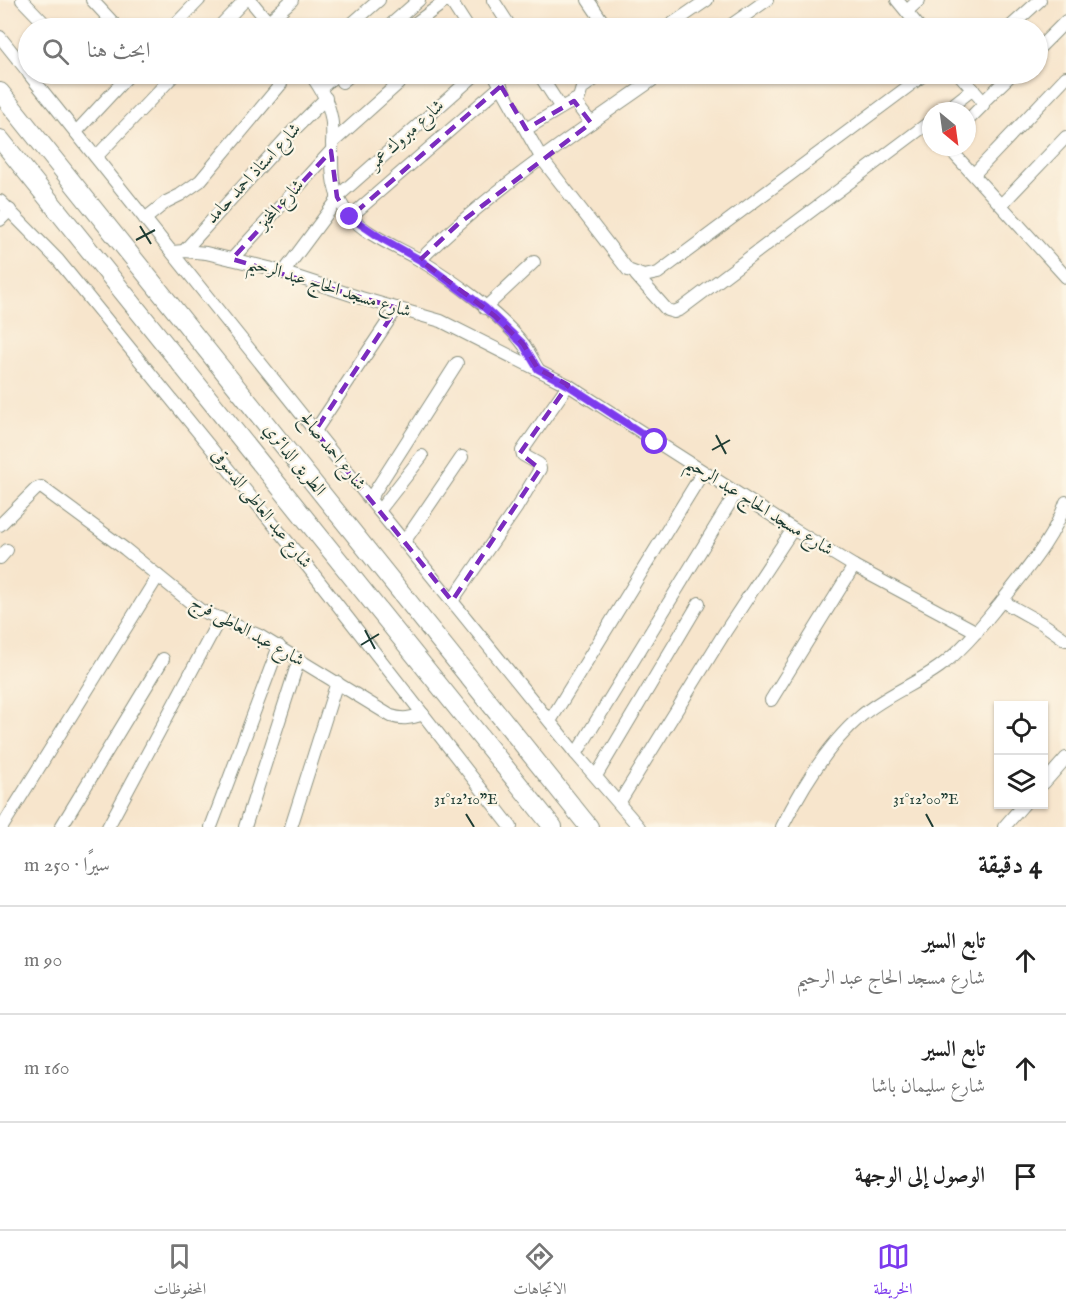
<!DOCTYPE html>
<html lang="ar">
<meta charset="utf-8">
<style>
body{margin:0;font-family:"IM FELL English",Amiri,serif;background:#f6f6f6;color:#222;direction:rtl}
.controls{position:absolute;right:18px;bottom:18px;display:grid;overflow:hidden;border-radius:0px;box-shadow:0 2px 4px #0004}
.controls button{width:54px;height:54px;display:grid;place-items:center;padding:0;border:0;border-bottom:2px solid #e0e0e0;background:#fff;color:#222;font:30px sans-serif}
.compass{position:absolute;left:922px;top:102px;width:54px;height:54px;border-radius:50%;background:#fff;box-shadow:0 2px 4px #0004;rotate:151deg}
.stop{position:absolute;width:18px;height:18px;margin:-14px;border:4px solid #7c3aed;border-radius:50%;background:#fff}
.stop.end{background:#7c3aed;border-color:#fff;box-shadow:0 2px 6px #0008}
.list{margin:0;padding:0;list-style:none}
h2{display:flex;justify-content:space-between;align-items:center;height:78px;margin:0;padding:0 24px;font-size:26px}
h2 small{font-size:20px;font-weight:400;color:#767676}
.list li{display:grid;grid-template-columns:39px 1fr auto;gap:18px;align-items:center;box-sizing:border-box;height:108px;padding:0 24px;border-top:2px solid #e0e0e0}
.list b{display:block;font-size:22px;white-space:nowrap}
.list p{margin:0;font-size:20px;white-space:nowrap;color:#767676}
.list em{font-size:20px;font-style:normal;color:#767676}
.icon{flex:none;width:33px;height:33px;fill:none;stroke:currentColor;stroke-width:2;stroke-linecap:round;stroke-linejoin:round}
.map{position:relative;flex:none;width:1066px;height:827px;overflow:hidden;direction:ltr}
.search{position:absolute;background:#fff;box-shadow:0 2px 4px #0004;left:18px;right:18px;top:18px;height:66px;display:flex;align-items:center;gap:15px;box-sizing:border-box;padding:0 21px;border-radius:33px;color:#767676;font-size:22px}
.sheet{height:402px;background:#fff}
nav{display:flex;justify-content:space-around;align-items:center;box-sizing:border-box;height:84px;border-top:2px solid #e0e0e0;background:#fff;font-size:16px;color:#767676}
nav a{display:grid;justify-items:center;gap:3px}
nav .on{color:#7c3aed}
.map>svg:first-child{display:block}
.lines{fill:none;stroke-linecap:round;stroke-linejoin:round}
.minor-casing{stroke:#8b9180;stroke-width:14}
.highway-casing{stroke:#8b9180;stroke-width:20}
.minor{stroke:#fff;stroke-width:12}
.highway{stroke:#fff;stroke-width:18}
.route{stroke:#7c3aed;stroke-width:8}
.marked{fill:none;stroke:#7b2cbf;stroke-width:4.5;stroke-dasharray:12 8;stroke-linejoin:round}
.ticks{fill:none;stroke:#1f3d34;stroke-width:2}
.labels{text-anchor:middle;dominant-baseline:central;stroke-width:4.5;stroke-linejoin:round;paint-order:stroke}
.street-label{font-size:18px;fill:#1f3d34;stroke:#fcf5e5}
.ticks-label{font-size:15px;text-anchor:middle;fill:#1f3d34;stroke:#fcf5e5;stroke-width:4.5;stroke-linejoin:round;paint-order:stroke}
</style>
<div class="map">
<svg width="1066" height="827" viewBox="0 0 1066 827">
<rect width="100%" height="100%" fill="#fcf5e5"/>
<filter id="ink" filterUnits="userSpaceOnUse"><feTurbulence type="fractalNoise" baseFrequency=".0167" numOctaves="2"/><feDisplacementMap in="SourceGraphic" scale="12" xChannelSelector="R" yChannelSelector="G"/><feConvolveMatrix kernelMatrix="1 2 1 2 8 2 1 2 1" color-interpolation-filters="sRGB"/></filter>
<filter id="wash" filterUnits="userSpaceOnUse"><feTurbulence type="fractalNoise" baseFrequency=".008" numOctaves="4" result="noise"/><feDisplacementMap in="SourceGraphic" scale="24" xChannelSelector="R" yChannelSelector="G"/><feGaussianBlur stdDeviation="1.35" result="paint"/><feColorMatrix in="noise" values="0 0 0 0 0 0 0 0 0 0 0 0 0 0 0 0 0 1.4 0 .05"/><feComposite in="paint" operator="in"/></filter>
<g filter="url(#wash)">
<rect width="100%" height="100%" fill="#f7e5cc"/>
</g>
<g filter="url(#ink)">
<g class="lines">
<defs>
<g id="minor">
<path d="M22,0l27,28"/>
<path d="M92,0l26,28"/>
<path d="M250,0l23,28"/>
<path d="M450,0l18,28"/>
<path d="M493,0l18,28"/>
<path d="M588,0l19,28"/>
<path d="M897,0l23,28"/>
<path d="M907,11l12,-11"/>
<path d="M268,22l24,-22"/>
<path d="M172,28l27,-28"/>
<path d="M218,28l27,-28"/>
<path d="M347,28l32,-28"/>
<path d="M387,28l32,-28"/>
<path d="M409,28l38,-28"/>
<path d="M666,28l41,-28"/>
<path d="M727,28l40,-28"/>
<path d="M1009,28l31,-28"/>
<path d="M0,37l28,35"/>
<path d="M1038,49l28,-28"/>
<path d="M29,74l350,437 197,243 63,73"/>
<path d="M92,74l2,2"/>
<path d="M310,74c11,14 20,30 22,49 2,33 -7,64 17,92 17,20 46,31 69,44 32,19 84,56 106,86 5,7 9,16 14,24"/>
<path d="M494,74l48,85 86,111 16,6 14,-3 267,-199"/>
<path d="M539,74l22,34 18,-10 3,-10 20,-14"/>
<path d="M959,74l21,24 3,7 -16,16"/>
<path d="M342,82l10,-8"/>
<path d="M321,88l16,-14"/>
<path d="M574,101l17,22"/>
<path d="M983,102l29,-28"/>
<path d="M945,111l28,-22"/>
<path d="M526,129l35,-21"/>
<path d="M76,132l54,-58"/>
<path d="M332,143l77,-69"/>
<path d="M948,147l118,130"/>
<path d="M96,157l79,-83"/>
<path d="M974,174l92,-97"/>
<path d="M337,197l139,-123"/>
<path d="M0,201l58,59 70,86 180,221 203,260"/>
<path d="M1001,205l65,-68"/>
<path d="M350,217l151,-131"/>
<path d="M145,219l21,-17 14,-7 20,-14 81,-97"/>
<path d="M0,220l10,-10"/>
<path d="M184,251l106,-117 36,-36"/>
<path d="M172,252l12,-1 22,2 63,15 92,30 80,23 127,64 225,144 61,37 123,66"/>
<path d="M232,259l99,-108"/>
<path d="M420,260c71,-71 159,-128 241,-186"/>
<path d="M283,273l55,-74"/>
<path d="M636,275l31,35 7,2 7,-3 250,-188"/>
<path d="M485,308l49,-46"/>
<path d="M315,431l82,-123"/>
<path d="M370,499l87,-136"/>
<path d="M379,511l43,-55"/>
<path d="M0,525l36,-36 5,-2 84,62 75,61 60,26 131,80c12,4 20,2 32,-2"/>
<path d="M404,542l58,-85"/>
<path d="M0,558l7,-8"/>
<path d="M452,601l65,-94 23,-38 -1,-5 -16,-9 -1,-4 46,-66"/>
<path d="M1002,601l41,23 23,16"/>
<path d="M771,700l83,-134"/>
<path d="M550,721l153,-249"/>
<path d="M576,754l160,-261"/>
<path d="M596,776l103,-173"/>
<path d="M1044,783l22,-25"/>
<path d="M619,803l106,-171 68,-103"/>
<path d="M2,827l156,-251"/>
<path d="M61,827l102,-168"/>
<path d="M108,827l112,-209"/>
<path d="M211,827l68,-181"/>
<path d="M245,827l54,-168"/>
<path d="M291,827l46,-145"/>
<path d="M782,827c20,-40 45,-82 79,-111 23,-20 53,-31 78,-49 25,-18 43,-42 63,-66 24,-31 51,-61 64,-99"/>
<path d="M1004,827l20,-23"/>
</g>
<g id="highway">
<path d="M0,92l589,735"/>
<path d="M0,139l553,688"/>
</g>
</defs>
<use href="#minor" class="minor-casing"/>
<use href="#highway" class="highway-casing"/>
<use href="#minor" class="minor"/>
<use href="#highway" class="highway"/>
</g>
</g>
<g class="lines" filter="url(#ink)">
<path class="route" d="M350,217l31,21 39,22 65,48 38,36 15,25 30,16 87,57"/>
</g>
<path class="marked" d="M501,86l25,43 48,-28 17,22 -134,102 -37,35 75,56 28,28 15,25 30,16 -48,68 20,16 -88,132 -137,-170 82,-123 -165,-49 99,-108 6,46 12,21z"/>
<path class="ticks" d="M140,226l11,18M136,240l19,-10M716,435l10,19M712,450l18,-10M365,630l10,19M361,645l18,-11M466,814l8,13M926,814l7,13"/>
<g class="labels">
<g class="street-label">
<text transform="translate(407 135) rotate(-42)">شارع مبروك عمر</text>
<text transform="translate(254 174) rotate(-47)">شارع استاذ احمد حامد</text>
<text transform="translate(281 205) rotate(-48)">شارع المخبز</text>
<text transform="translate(329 288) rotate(17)">شارع مسجد الحاج عبد الرحيم</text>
<text transform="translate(332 452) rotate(51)">شارع احمد صالح</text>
<text transform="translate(294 460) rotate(51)">الطريق الدائري</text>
<text transform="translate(759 507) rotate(32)">شارع مسجد الحاج عبد الرحيم</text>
<text transform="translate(261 509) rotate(51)">شارع عبد العاطى الدسوقى</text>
<text transform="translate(247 632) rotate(29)">شارع عبد العاطى فرج</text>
</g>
</g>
<g class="ticks-label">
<text x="466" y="804">31°12'10"E</text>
<text x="926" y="804">31°12'00"E</text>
</g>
</svg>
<div class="controls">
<button><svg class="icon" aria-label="locate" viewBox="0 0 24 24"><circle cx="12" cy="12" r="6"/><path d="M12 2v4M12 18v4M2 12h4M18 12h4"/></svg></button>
<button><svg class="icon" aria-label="layers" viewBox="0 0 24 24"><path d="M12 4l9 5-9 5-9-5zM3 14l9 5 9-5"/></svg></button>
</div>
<svg class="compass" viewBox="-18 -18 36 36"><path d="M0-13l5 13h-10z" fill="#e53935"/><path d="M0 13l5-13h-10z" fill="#767676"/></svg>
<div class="stop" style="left:655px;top:442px"></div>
<div class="stop end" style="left:350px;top:217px"></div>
<div class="search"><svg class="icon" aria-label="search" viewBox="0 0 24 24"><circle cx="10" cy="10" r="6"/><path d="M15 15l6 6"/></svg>ابحث هنا</div>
</div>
<section class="sheet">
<h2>4 دقيقة<small>سيرًا · 250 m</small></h2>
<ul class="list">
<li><svg class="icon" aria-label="ahead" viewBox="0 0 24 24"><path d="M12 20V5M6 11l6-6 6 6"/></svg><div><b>تابع السير</b><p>شارع مسجد الحاج عبد الرحيم</p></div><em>90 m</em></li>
<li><svg class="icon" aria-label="ahead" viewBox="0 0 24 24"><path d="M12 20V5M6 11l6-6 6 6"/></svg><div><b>تابع السير</b><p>شارع سليمان باشا</p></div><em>160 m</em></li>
<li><svg class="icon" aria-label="arrive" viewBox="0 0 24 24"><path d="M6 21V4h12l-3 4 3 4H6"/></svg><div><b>الوصول إلى الوجهة</b></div></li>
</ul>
</section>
<nav>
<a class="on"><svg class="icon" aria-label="map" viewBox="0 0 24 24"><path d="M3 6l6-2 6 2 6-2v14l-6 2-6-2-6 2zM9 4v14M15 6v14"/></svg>الخريطة</a>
<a><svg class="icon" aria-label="directions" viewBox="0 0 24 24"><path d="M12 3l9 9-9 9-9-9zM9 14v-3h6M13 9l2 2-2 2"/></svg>الاتجاهات</a>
<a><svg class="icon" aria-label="saved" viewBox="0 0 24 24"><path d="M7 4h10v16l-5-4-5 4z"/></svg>المحفوظات</a>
</nav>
